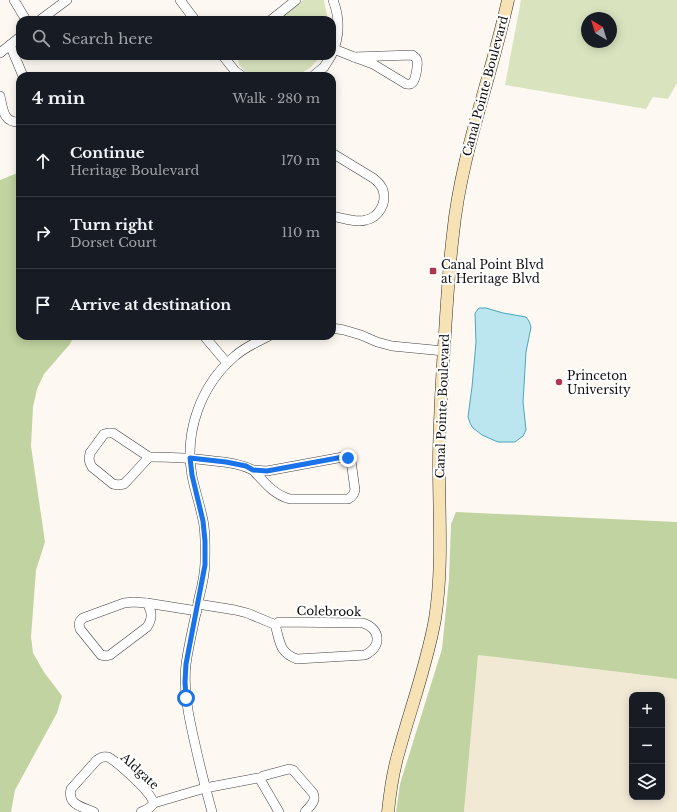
<!DOCTYPE html>
<meta charset="utf-8">
<style>
body{margin:0;font-family:"Libre Baskerville",serif;background:#242831;color:#f1f3f6}
.controls{position:absolute;right:12px;bottom:12px;display:grid;overflow:hidden;border-radius:8px;box-shadow:0 2px 10px #0003}
.controls button{width:36px;height:36px;display:grid;place-items:center;padding:0;border:0;border-bottom:1px solid #363941;background:#171b24;color:#f1f3f6;font:20px sans-serif}
.compass{position:absolute;left:581px;top:12px;width:36px;height:36px;border-radius:50%;background:#171b24;box-shadow:0 2px 10px #0003;rotate:322deg}
.stop{position:absolute;width:12px;height:12px;margin:-9px;border:3px solid #1a73e8;border-radius:50%;background:#fff}
.stop.end{background:#1a73e8;border-color:#fff;box-shadow:0 1px 4px #0008}
.list{margin:0;padding:0;list-style:none}
h2{display:flex;justify-content:space-between;align-items:center;height:52px;margin:0;padding:0 16px;font-size:17px}
h2 small{font-size:13px;font-weight:400;color:#9ea1a6}
.list li{display:grid;grid-template-columns:26px 1fr auto;gap:12px;align-items:center;box-sizing:border-box;height:72px;padding:0 16px;border-top:1px solid #363941}
.list b{display:block;font-size:15px;white-space:nowrap}
.list p{margin:0;font-size:13px;white-space:nowrap;color:#9ea1a6}
.list em{font-size:13px;font-style:normal;color:#9ea1a6}
.icon{flex:none;width:22px;height:22px;fill:none;stroke:currentColor;stroke-width:2;stroke-linecap:round;stroke-linejoin:round}
.map{position:relative;flex:none;width:677px;height:812px;overflow:hidden}
.search{position:absolute;background:#171b24;box-shadow:0 2px 10px #0003;left:16px;top:16px;width:320px;height:44px;display:flex;align-items:center;gap:10px;box-sizing:border-box;padding:0 14px;border-radius:12px;color:#9ea1a6;font-size:15px}
.panel{position:absolute;background:#171b24;box-shadow:0 2px 10px #0003;left:16px;top:72px;width:320px;height:268px;border-radius:12px}
.map>svg:first-child{display:block}
.farmland{fill:#f1e9d4;fill-rule:evenodd}
.green{fill:#d9e4bf;fill-rule:evenodd}
.forest{fill:#c1d3a0}
.water{fill:#bce6ef;stroke:#4ba6be}
.lines{fill:none;stroke-linecap:round;stroke-linejoin:round}
.street-casing{stroke:#424242;stroke-width:10}
.secondary-casing{stroke:#313131;stroke-width:13}
.street{stroke:#fff;stroke-width:9}
.secondary{stroke:#f6e2b4;stroke-width:12}
.route{stroke:#1a73e8;stroke-width:5}
.poi-dot{fill:#af3653;stroke:#fff;stroke-width:1.5}
.labels{text-anchor:middle;dominant-baseline:central;stroke-width:4;stroke-linejoin:round;paint-order:stroke}
.street-label{font-size:12px;fill:#0f0f0f;stroke:#fff}
.poi-label{font-size:12px;fill:#0f0f0f;stroke:#fff;text-anchor:start}
</style>
<div class="map">
<svg width="677" height="812" viewBox="0 0 677 812">
<rect width="100%" height="100%" fill="#fdf9f2"/>
<path class="farmland" d="M478,655l199,24v133h-213zM632,695h30v102h-30z"/>
<g class="green">
<path d="M303,0h21l4,20h-50z"/>
<path d="M521,0h156v83l-9,16 -15,-2 -7,12 -141,-24zM587,18h24v24h-24z"/>
<path d="M238,56h83l-11,12 -14,8h-44l-3,-1 -10,-10z"/>
</g>
<g class="forest">
<path d="M20,172v164h54l-4,8 -26,30 -7,15 -4,18 -2,39 14,96 -9,28 -5,67 2,16 11,19 18,24 -5,17 -42,77 -4,22h-11v-632z"/>
<path d="M456,512l221,10v157l-199,-24 -14,157h-68l4,-28 42,-135 7,-70 2,-55z"/>
</g>
<path class="water" d="M479,308h7l17,5 23,4 3,4 2,6 -5,25 -3,50 3,28 -3,6 -8,6h-17l-16,-7 -9,-7 -3,-5 -2,-6 4,-30 4,-45 -1,-29z"/>
<g class="lines">
<defs>
<g id="street">
<path d="M14,0l12,20"/>
<path d="M180,0l15,20"/>
<path d="M40,20l27,-20"/>
<path d="M271,20l25,-20"/>
<path d="M10,45l10,-8"/>
<path d="M334,49l20,8"/>
<path d="M0,53l10,-8 13,31"/>
<path d="M332,54c8,-18 8,-36 1,-54"/>
<path d="M412,55c3,2 4,2 5,5 1,4 -1,20 -5,23 -2,2 -4,1 -6,1l-33,-20 -19,-7z"/>
<path d="M223,56l12,15 7,5"/>
<path d="M313,76l11,-9 7,-11"/>
<path d="M0,96c3,13 3,27 20,26"/>
<path d="M332,153l41,25c4,3 8,7 10,12 4,13 -4,27 -17,30 -9,3 -24,-2 -34,-4"/>
<path d="M332,328l12,2 17,5 16,7 15,4 52,5"/>
<path d="M204,336l23,27"/>
<path d="M108,433h5l36,24 -21,23 -4,4 -6,1 -5,-1 -21,-17 -2,-4 -1,-4 1,-6 14,-19z"/>
<path d="M149,457c22,0 43,1 65,4 13,1 27,3 39,9"/>
<path d="M343,457l5,1 3,3 4,29c-1,5 -3,7 -7,9h-58c-16,-4 -26,-17 -37,-29l14,1z"/>
<path d="M133,602l14,1c5,9 6,15 0,24l-37,28 -4,1 -5,-1 -21,-26 -1,-5 1,-3 3,-3 41,-15z"/>
<path d="M147,603l50,8"/>
<path d="M198,604l37,6 12,3 29,12"/>
<path d="M279,622l84,1c18,6 19,24 2,32l-68,4c-17,-6 -17,-16 -21,-31v-3z"/>
<path d="M154,803l51,-15 53,-10h3"/>
<path d="M94,812c-11,-5 -27,-7 -23,-23l25,-28c3,-3 7,-5 12,-4 8,4 47,38 45,46 -1,5 -8,7 -12,9"/>
<path d="M212,812c-6,-22 -12,-45 -17,-68 -6,-26 -12,-53 -9,-80 3,-22 9,-44 13,-66 3,-12 6,-24 6,-36 0,-14 1,-28 -2,-42 -3,-15 -8,-29 -11,-44 -8,-45 9,-91 43,-120 10,-9 22,-14 34,-20"/>
<path d="M279,812l-18,-31v-3l2,-2 26,-7 4,1 20,23c4,8 -3,13 -8,19"/>
</g>
<path id="secondary" d="M388,812c2,-20 5,-41 11,-61 12,-44 28,-87 36,-132 8,-51 4,-102 4,-153 0,-45 3,-89 6,-133 2,-33 4,-66 8,-99 8,-80 38,-156 55,-234"/>
</defs>
<use href="#street" class="street-casing"/>
<use href="#secondary" class="secondary-casing"/>
<use href="#street" class="street"/>
<use href="#secondary" class="secondary"/>
</g>
<g class="lines">
<path class="route" d="M186,698l-1,-16 1,-18 19,-99v-24l-2,-20 -11,-46 -2,-17 36,4 20,4 7,4 14,1 76,-14 5,1"/>
</g>
<g class="poi-dot">
<rect x="429" y="267" width="8" height="8" rx="2"/>
<circle cx="559" cy="382" r="4"/>
</g>
<g class="labels">
<g class="street-label">
<text transform="translate(485 86) rotate(-75)">Canal Pointe Boulevard</text>
<text transform="translate(442 406) rotate(-88)">Canal Pointe Boulevard</text>
<text transform="translate(329 611) rotate(1)">Colebrook</text>
<text transform="translate(140 771) rotate(43)">Aldgate</text>
</g>
<g class="poi-label">
<text x="441" y="264">Canal Point Blvd<tspan x="441" dy="14">at Heritage Blvd</tspan></text>
<text x="567" y="375">Princeton<tspan x="567" dy="14">University</tspan></text>
</g>
</g>
</svg>
<div class="controls">
<button>+</button>
<button>−</button>
<button><svg class="icon" aria-label="layers" viewBox="0 0 24 24"><path d="M12 4l9 5-9 5-9-5zM3 14l9 5 9-5"/></svg></button>
</div>
<svg class="compass" viewBox="-18 -18 36 36"><path d="M0-13l5 13h-10z" fill="#e53935"/><path d="M0 13l5-13h-10z" fill="#9ea1a6"/></svg>
<div class="stop" style="left:186px;top:698px"></div>
<div class="stop end" style="left:348px;top:458px"></div>
<div class="search"><svg class="icon" aria-label="search" viewBox="0 0 24 24"><circle cx="10" cy="10" r="6"/><path d="M15 15l6 6"/></svg>Search here</div>
<section class="panel">
<h2>4 min<small>Walk · 280 m</small></h2>
<ul class="list">
<li><svg class="icon" aria-label="ahead" viewBox="0 0 24 24"><path d="M12 20V5M6 11l6-6 6 6"/></svg><div><b>Continue</b><p>Heritage Boulevard</p></div><em>170 m</em></li>
<li><svg class="icon" aria-label="right" viewBox="0 0 24 24"><path d="M7 20v-9h11M14 6l5 5-5 5"/></svg><div><b>Turn right</b><p>Dorset Court</p></div><em>110 m</em></li>
<li><svg class="icon" aria-label="arrive" viewBox="0 0 24 24"><path d="M6 21V4h12l-3 4 3 4H6"/></svg><div><b>Arrive at destination</b></div></li>
</ul>
</section>
</div>
